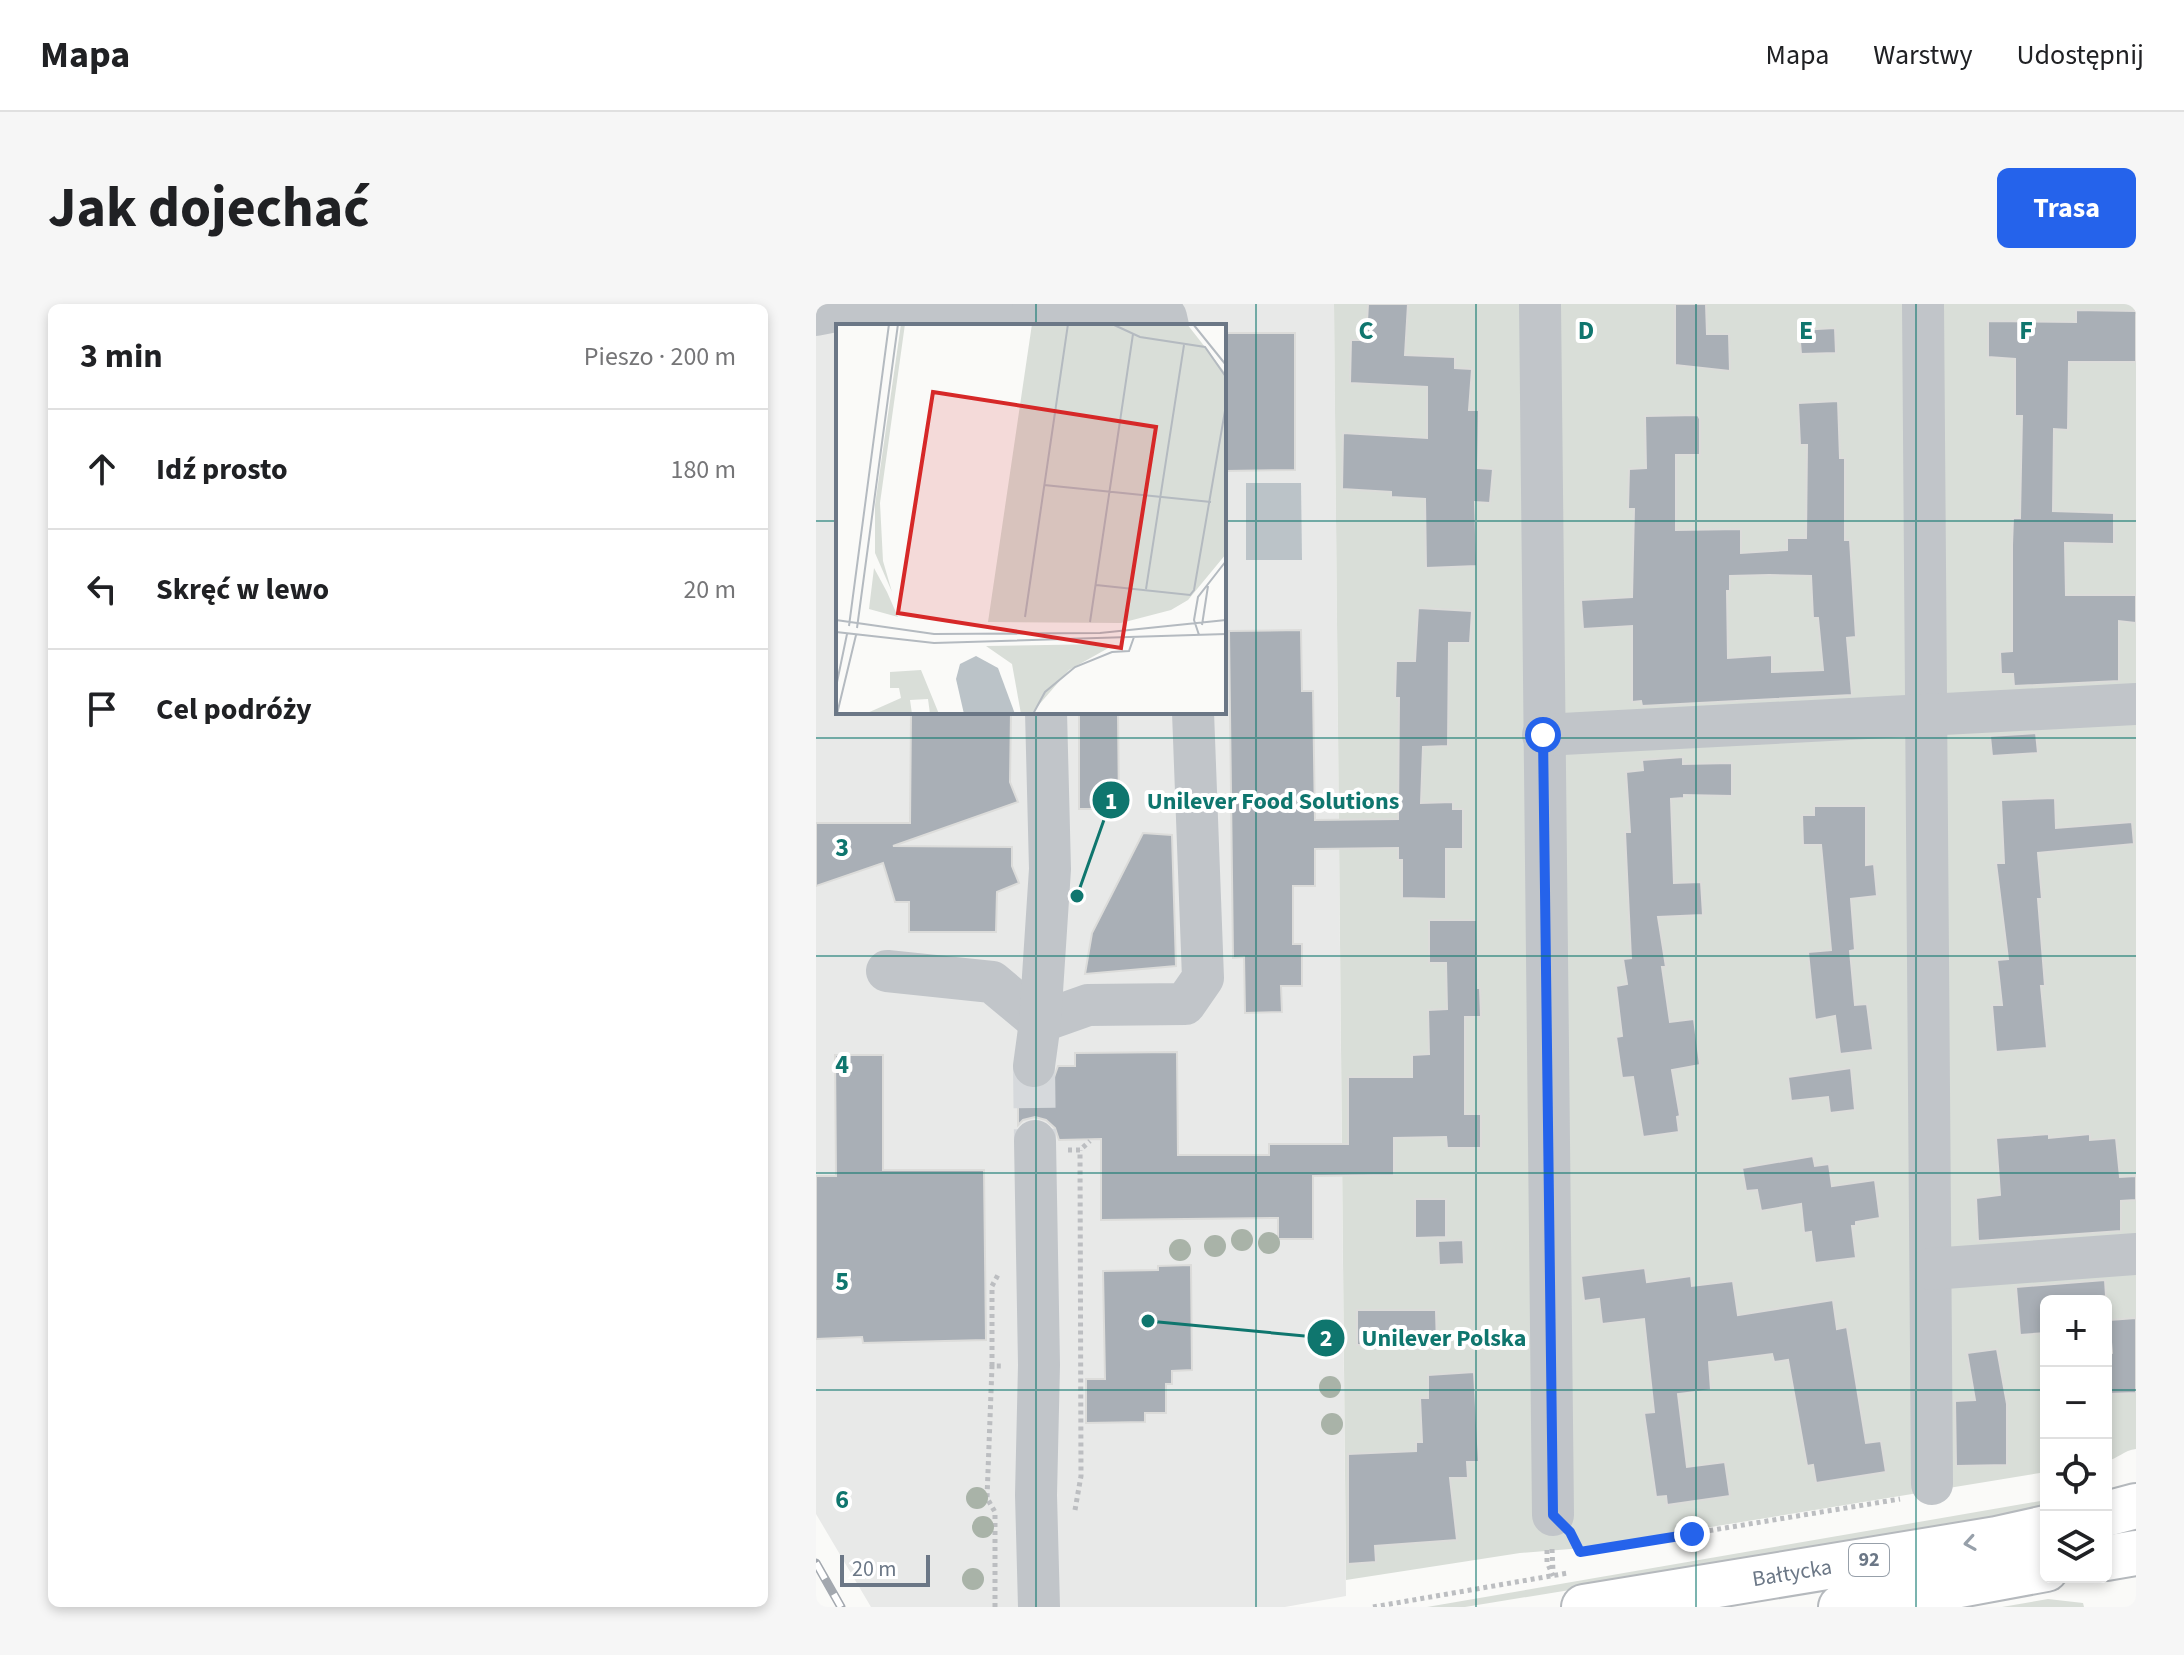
<!DOCTYPE html>
<html lang="pl">
<meta charset="utf-8">
<style>
body{margin:0;font-family:"Source Sans 3",sans-serif;background:#f6f6f6;color:#202124}
.controls{position:absolute;right:24px;bottom:24px;display:grid;overflow:hidden;border-radius:12px;box-shadow:0 4px 12px #0003}
.controls button{width:72px;height:72px;display:grid;place-items:center;padding:0;border:0;border-bottom:2px solid #e0e0e0;background:#fff;color:#202124;font:40px sans-serif}
.scale{position:absolute;left:24px;bottom:20px;width:90px;box-sizing:border-box;padding-left:8px;border:4px solid #6b7786;border-top:0;font-size:22px;line-height:28px;white-space:nowrap;color:#6b7786;-webkit-text-stroke:6px #fff;paint-order:stroke}
.stop{position:absolute;width:24px;height:24px;margin:-18px;border:6px solid #2563eb;border-radius:50%;background:#fff}
.stop.end{background:#2563eb;border-color:#fff;box-shadow:0 2px 8px #0008}
.list{margin:0;padding:0;list-style:none}
h2{display:flex;justify-content:space-between;align-items:center;height:104px;margin:0;padding:0 32px;font-size:34px}
h2 small{font-size:26px;font-weight:400;color:#757577}
.list li{display:grid;grid-template-columns:52px 1fr auto;gap:24px;align-items:center;box-sizing:border-box;height:120px;padding:0 32px;border-top:2px solid #e0e0e0}
.list b{display:block;font-size:30px;white-space:nowrap}
.list em{font-size:26px;font-style:normal;color:#757577}
.icon{flex:none;width:44px;height:44px;fill:none;stroke:currentColor;stroke-width:2;stroke-linecap:round;stroke-linejoin:round}
.map{position:relative;flex:none;width:1320px;height:1303px;overflow:hidden;border-radius:12px}
header{display:flex;align-items:center;gap:48px;box-sizing:border-box;height:112px;padding:0 40px;background:#fff;border-bottom:2px solid #e0e0e0}
header strong{font-size:38px}
nav{display:flex;gap:44px;margin-inline-start:auto;font-size:28px}
.intro{display:flex;align-items:center;justify-content:space-between;box-sizing:border-box;height:192px;padding:0 48px}
h1{margin:0;font-size:56px}
.button{padding:20px 36px;border-radius:12px;background:#2563eb;color:#fff;font-size:28px;font-weight:700}
main{display:flex;gap:48px;padding:0 48px}
aside{flex:1;background:#fff;border-radius:12px;box-shadow:0 4px 12px #0003}
.map>svg:first-child{display:block}
.built{fill:#e8e9e8;fill-rule:evenodd}
.green{fill:#d9ded8}
.water{fill:#bbc3c8}
.building{fill:#a9afb6;stroke:#dcdcda;stroke-width:2;fill-rule:evenodd}
.lines{fill:none;stroke-linecap:round;stroke-linejoin:round}
.minor-tunnel{stroke:#d6d9dc;stroke-width:42;stroke-dasharray:42 21;stroke-linecap:butt}
.major-casing{stroke:#b5b9bd;stroke-width:48}
.path{stroke:#bcbec1;stroke-width:5;stroke-dasharray:4 4;stroke-linecap:butt}
.minor{stroke:#c1c5c9;stroke-width:42}
.major{stroke:#fff;stroke-width:44}
.rail-casing{stroke:#a3a8af;stroke-width:9}
.rail{stroke:#fff;stroke-width:6;stroke-dasharray:18;stroke-linecap:butt}
.tree{fill:#a9b3a8}
.oneway{stroke:#97a0aa}
.route{stroke:#2563eb;stroke-width:10}
.grid{fill:none;stroke:#0f766e;stroke-width:2;stroke-opacity:0.55}
.labels{text-anchor:middle;dominant-baseline:central;stroke-width:8;stroke-linejoin:round;paint-order:stroke}
.shield{fill:#fff;stroke:#97a0aa;stroke-width:2}
.shield-label{font-size:20px;font-weight:bold;fill:#6b7786}
.street-label{font-size:22px;fill:#6b7786;stroke:#fff}
.inset-road{fill:none;stroke:#b4bac0;stroke-width:2}
.view{fill:#d62828;fill-opacity:0.15;stroke:#d62828;stroke-width:4}
.inset-edge{fill:none;stroke:#6b7786;stroke-width:4}
.grid-label{font-size:26px;text-anchor:middle;font-weight:bold;fill:#0f766e;stroke:#fff;stroke-width:8;stroke-linejoin:round;paint-order:stroke}
.leader{fill:none;stroke:#0f766e;stroke-width:3}
.callout-dot{fill:#0f766e;stroke:#fff;stroke-width:3}
.mark-label{font-size:24px;text-anchor:middle;font-weight:bold;fill:#fff}
.callout-label{font-size:24px;text-anchor:middle;font-weight:bold;fill:#0f766e;stroke:#fff;stroke-width:8;stroke-linejoin:round;paint-order:stroke}
</style>
<header>
<strong>Mapa</strong>
<nav><a>Mapa</a><a>Warstwy</a><a>Udostępnij</a></nav>
</header>
<div class="intro"><h1>Jak dojechać</h1><a class="button">Trasa</a></div>
<main>
<aside>
<h2>3 min<small>Pieszo · 200 m</small></h2>
<ul class="list">
<li><svg class="icon" aria-label="ahead" viewBox="0 0 24 24"><path d="M12 20V5M6 11l6-6 6 6"/></svg><div><b>Idź prosto</b></div><em>180 m</em></li>
<li><svg class="icon" aria-label="left" viewBox="0 0 24 24"><path d="M17 20v-9H6M10 6l-5 5 5 5"/></svg><div><b>Skręć w lewo</b></div><em>20 m</em></li>
<li><svg class="icon" aria-label="arrive" viewBox="0 0 24 24"><path d="M6 21V4h12l-3 4 3 4H6"/></svg><div><b>Cel podróży</b></div></li>
</ul>
</aside>
<div class="map">
<svg width="1320" height="1303" viewBox="0 0 1320 1303">
<rect width="100%" height="100%" fill="#fafaf8"/>
<path class="built" d="M0,0h518l12,1292 -61,11h-414l-55,-93zM22,22h386v386h-386z"/>
<g class="green">
<path d="M518,0h802v1145c-12,1 -18,10 -30,12v-160h-60v171l-463,76 -63,5 -174,27z"/>
<path d="M1230,1196v9l-96,19 -485,79h-38z"/>
<path d="M1232,1295l35,4 1,4h-82z"/>
</g>
<path class="water" d="M430,179h55l1,77h-56z"/>
<g class="building">
<path d="M552,0h40l-3,51 50,2v11l17,1 -3,41h10l-1,58 15,1 -3,34 -15,-1 2,64 -51,2 -1,-69 -34,-2v-5l-49,-3 1,-56 84,5v-51l-77,-4 1,-43h15z"/>
<path d="M859,0h31l1,30h22l1,37 -55,-6z"/>
<path d="M1260,6l60,1v51h-67l-1,68 -14,-1 -1,82 61,2v31l-49,-1 1,52h70v28l-17,-2v60l-105,5 -1,-12h-12l-1,-22 12,-1v-106l1,-27h7l2,-102h-7v-57l-27,-2v-36l88,1z"/>
<path d="M1019,24l1,25 -35,1 -2,-24z"/>
<path d="M410,29h69v137l-69,1z"/>
<path d="M1022,97l2,57h5v82h5l6,97 -9,1 5,57 -210,11 -1,-5 -9,1v-76l-49,3 -2,-29 51,-3 2,-88h-6l1,-40 17,-1 -1,-52 53,-1 2,4v36h-24v75l65,-1v24l46,-3v-12h19l1,-93h-7l-2,-42zM953,271l42,1 2,42h5l5,52 -51,2v-17l-44,3 -1,-67h3v-15z"/>
<path d="M602,304l54,3 -2,32h-21l-1,103 -25,1 -2,56 32,-1v7h10v40h-17v50l-44,-1v-38h-4v-12l-83,1v37h-22v58h9v42h-21l1,26 -37,1 -1,-56 -11,1 -4,-327 72,-1 1,61h11l2,129 83,-1 1,-121h-4l1,-37h19z"/>
<path d="M95,408h100l-1,70 8,20 -125,44 119,1v19l7,17 -22,9 -1,40h-87v-30h-14l-12,-39 -67,23v-63h94z"/>
<path d="M263,408h39l1,97h-40z"/>
<path d="M1220,429l2,20 -46,3 -2,-20z"/>
<path d="M867,453v7l49,-1v33l-48,-1v3l-13,1 3,84 27,-1 2,33 -45,2 8,50h-4l8,55 24,-3 6,46 -28,5 8,46 -3,1 2,15 -36,5 -10,-60 -11,1 -6,-41 6,-1 -6,-50 11,-2 -4,-25 8,-1 -6,-126h5l-4,-60 17,-2 -1,-10z"/>
<path d="M1239,494l1,30 76,-6 2,22 -96,9 4,46h-4l7,87h-4l6,62 -51,4 -4,-47h10l-5,-45 11,-1 -12,-96h8l-3,-63z"/>
<path d="M998,502h52v59l8,-1 3,32 -26,3 4,51 -5,1 5,54 12,-1 6,46 -33,4 -5,-38 -20,4 -7,-68 23,-2 -10,-105h-18l-1,-30h12z"/>
<path d="M327,529l29,2 4,131 -91,8 7,-41z"/>
<path d="M613,616h48l1,68h2l1,29h-16v97h16v34h-34l-1,-11 -52,1v37l-81,1v63h-35v-21l-177,2v-81l-42,1 -4,-12 -9,-8 -11,-3 -12,3 -5,5v-42l12,7 14,-2 9,-8 5,-14h17v-13l102,-1 1,103h91v-11h79v-67h64v-22l17,-1 -1,-44 19,-1 -1,-46h-17z"/>
<path d="M19,751h48v115h101l2,170 -123,3 -1,-6 -46,2v-163h20z"/>
<path d="M1035,764l4,42 -25,3 -2,-16 -37,4 -3,-24z"/>
<path d="M1233,830v4l41,-4v6l26,-2 4,39 16,-1v24l-15,1v30l-143,10 -2,-43 24,-3 -4,-57z"/>
<path d="M997,852l2,10 14,-2 3,22 43,-6 5,38 -24,4v4h-4l4,32 -41,5 -4,-31 -7,1 -3,-29 -40,7 -4,-21 -11,1 -4,-23z"/>
<path d="M599,895h31v38l-31,1z"/>
<path d="M647,936l1,24 -25,1 -1,-24z"/>
<path d="M375,961l1,105 -20,1v13h-6v29h-21v9l-59,1v-44h19l-2,-108 55,-1v-4z"/>
<path d="M829,964l2,14 44,-6 1,10 41,-5 5,34 95,-15 4,29 10,-2 19,116 15,-2 5,31 -70,11 -3,-18 -6,1 -19,-106 -14,2 -2,-8 -63,8 2,28 -33,4 9,73 38,-5 5,34 -63,9 -1,-9 -10,1 -12,-84 10,-1 -10,-93 -42,5 -3,-25 -15,2 -3,-25z"/>
<path d="M1289,976l1,16 -60,5v32l-26,2 -4,-48z"/>
<path d="M541,1006h79l1,38 -31,1v-4h-49z"/>
<path d="M1320,1014v75l-30,1v-40l6,-1 -3,-33z"/>
<path d="M1181,1045l10,55v61l-51,1 -1,-65 20,-1 -8,-47z"/>
<path d="M658,1068l5,90h-12l1,16h-18l7,62 -82,6 1,16 -28,2v-110l68,-3v-9h6l-2,-44h8v-23z"/>
</g>
<g class="lines">
<path class="minor-tunnel" d="M218,762l1,75"/>
<defs>
<g id="major">
<path d="M1290,1210l30,-8"/>
<path d="M1290,1254l30,-5"/>
<path d="M768,1303l413,-68 49,-11"/>
<path d="M1025,1303l205,-38"/>
</g>
</defs>
<use href="#major" class="major-casing"/>
<g class="path">
<path d="M252,846h12l10,-9"/>
<path d="M176,1062v-80l7,-13"/>
<path d="M259,1206l6,-34 -1,-326"/>
<path d="M759,1236l5,12 320,-53"/>
<path d="M736,1245l1,22"/>
<path d="M731,1246v12l6,14"/>
<path d="M179,1303v-95l-8,-14 5,-132h12"/>
<path d="M557,1303l195,-34"/>
</g>
<g class="minor">
<path d="M724,0l13,1211"/>
<path d="M1107,0l9,1180"/>
<path d="M0,11l46,-9 171,4"/>
<path d="M217,22v-16l133,7 2,9"/>
<path d="M727,431l593,-31"/>
<path d="M71,667l105,11 48,40"/>
<path d="M224,718l48,-17 97,-1 18,-26 -10,-266"/>
<path d="M218,762l6,-44 10,-153 -4,-157"/>
<path d="M219,837l4,224 -3,130 3,112"/>
<path d="M1115,965l205,-15"/>
</g>
<use href="#major" class="major"/>
<defs>
<path id="rail" d="M0,1259l25,44"/>
</defs>
<use href="#rail" class="rail-casing"/>
<use href="#rail" class="rail"/>
</g>
<g class="tree">
<circle cx="426" cy="936" r="11"/>
<circle cx="453" cy="939" r="11"/>
<circle cx="399" cy="942" r="11"/>
<circle cx="364" cy="946" r="11"/>
<circle cx="514" cy="1083" r="11"/>
<circle cx="516" cy="1120" r="11"/>
<circle cx="161" cy="1194" r="11"/>
<circle cx="167" cy="1223" r="11"/>
<circle cx="157" cy="1275" r="11"/>
</g>
<defs><path id="oneway-chevron" d="M-2-3.5L2.5 0L-2 3.5" fill="none" stroke-width="1.6" stroke-linecap="round" stroke-linejoin="round" transform="scale(2)"/></defs>
<use class="oneway" href="#oneway-chevron" transform="translate(1154 1239) rotate(171)"/>
<g class="lines">
<path class="route" d="M727,431l10,780 17,17 10,20 112,-18"/>
</g>
<path class="grid" d="M220,0v22M440,0v1303M660,0v1303M880,0v1303M1100,0v1303M0,217h22M408,217h912M220,408v895M0,434h1320M0,652h1320M0,869h1320M0,1086h1230M1290,1086h30"/>
<g class="labels">
<rect class="shield" x="1033" y="1240" width="40" height="32" rx="6"/>
<g class="shield-label">
<text x="1053" y="1256">92</text>
</g>
<g class="street-label">
<text transform="translate(976 1269) rotate(-9)">Bałtycka</text>
</g>
</g>
<g transform="translate(20 20)">
<rect width="390" height="390" fill="#fafaf8"/>
<path d="M65,0h4l-25,179 3,58 9,31 -17,-39v-48zM196,0h155l39,50v180l-38,46 -17,10 -50,13 -133,-1zM38,244l13,24 11,25 -29,-8zM150,322l121,-2 5,2 -43,24 -38,44h-10l-9,-50zM85,346l18,44h-9l-2,-15 -18,1 2,14h-47l36,-16 -2,-10h-9v-16z" fill="#d9ded8"/>
<path d="M140,332l22,12 17,46h-51l-8,-35 4,-15z" fill="#bbc3c8"/>
<path class="inset-road" d="M276,0l28,13 65,10 21,30M357,0l33,41M208,161l167,17M260,261l94,10 4,-5 32,-185M310,265l38,-244M189,293l43,-293M0,296l98,14 166,-1 126,-13M254,298l43,-288M366,301l6,-39M13,302l40,-302M21,304l41,-304M0,308l98,11 292,-9M363,311l-5,-15 4,-23 28,-36M0,363l11,-53M1,390l19,-79M197,390l12,-22 30,-25 37,-15 17,-1 5,-14"/>
<path class="view" d="M97,68l223,35 -35,221 -223,-35z"/>
<rect width="390" height="390" class="inset-edge"/>
</g>
<g class="grid-label">
<text x="550" y="35">C</text>
<text x="770" y="35">D</text>
<text x="990" y="35">E</text>
<text x="1210" y="35">F</text>
<text x="26" y="552">3</text>
<text x="26" y="769">4</text>
<text x="26" y="986">5</text>
<text x="26" y="1204">6</text>
</g>
<path class="leader" d="M261 592L295 496M332 1017L510 1034"/>
<g class="callout-dot">
<circle cx="261" cy="592" r="8"/>
<circle cx="332" cy="1017" r="8"/>
<circle cx="295" cy="496" r="20"/>
<circle cx="510" cy="1034" r="20"/>
</g>
<g class="mark-label">
<text x="295" y="505">1</text>
<text x="510" y="1042">2</text>
</g>
<g class="callout-label">
<text x="457" y="505">Unilever Food Solutions</text>
<text x="628" y="1042">Unilever Polska</text>
</g>
</svg>
<div class="controls">
<button>+</button>
<button>−</button>
<button><svg class="icon" aria-label="locate" viewBox="0 0 24 24"><circle cx="12" cy="12" r="6"/><path d="M12 2v4M12 18v4M2 12h4M18 12h4"/></svg></button>
<button><svg class="icon" aria-label="layers" viewBox="0 0 24 24"><path d="M12 4l9 5-9 5-9-5zM3 14l9 5 9-5"/></svg></button>
</div>
<div class="scale">20 m</div>
<div class="stop" style="left:727px;top:431px"></div>
<div class="stop end" style="left:876px;top:1230px"></div>
</div>
</main>
